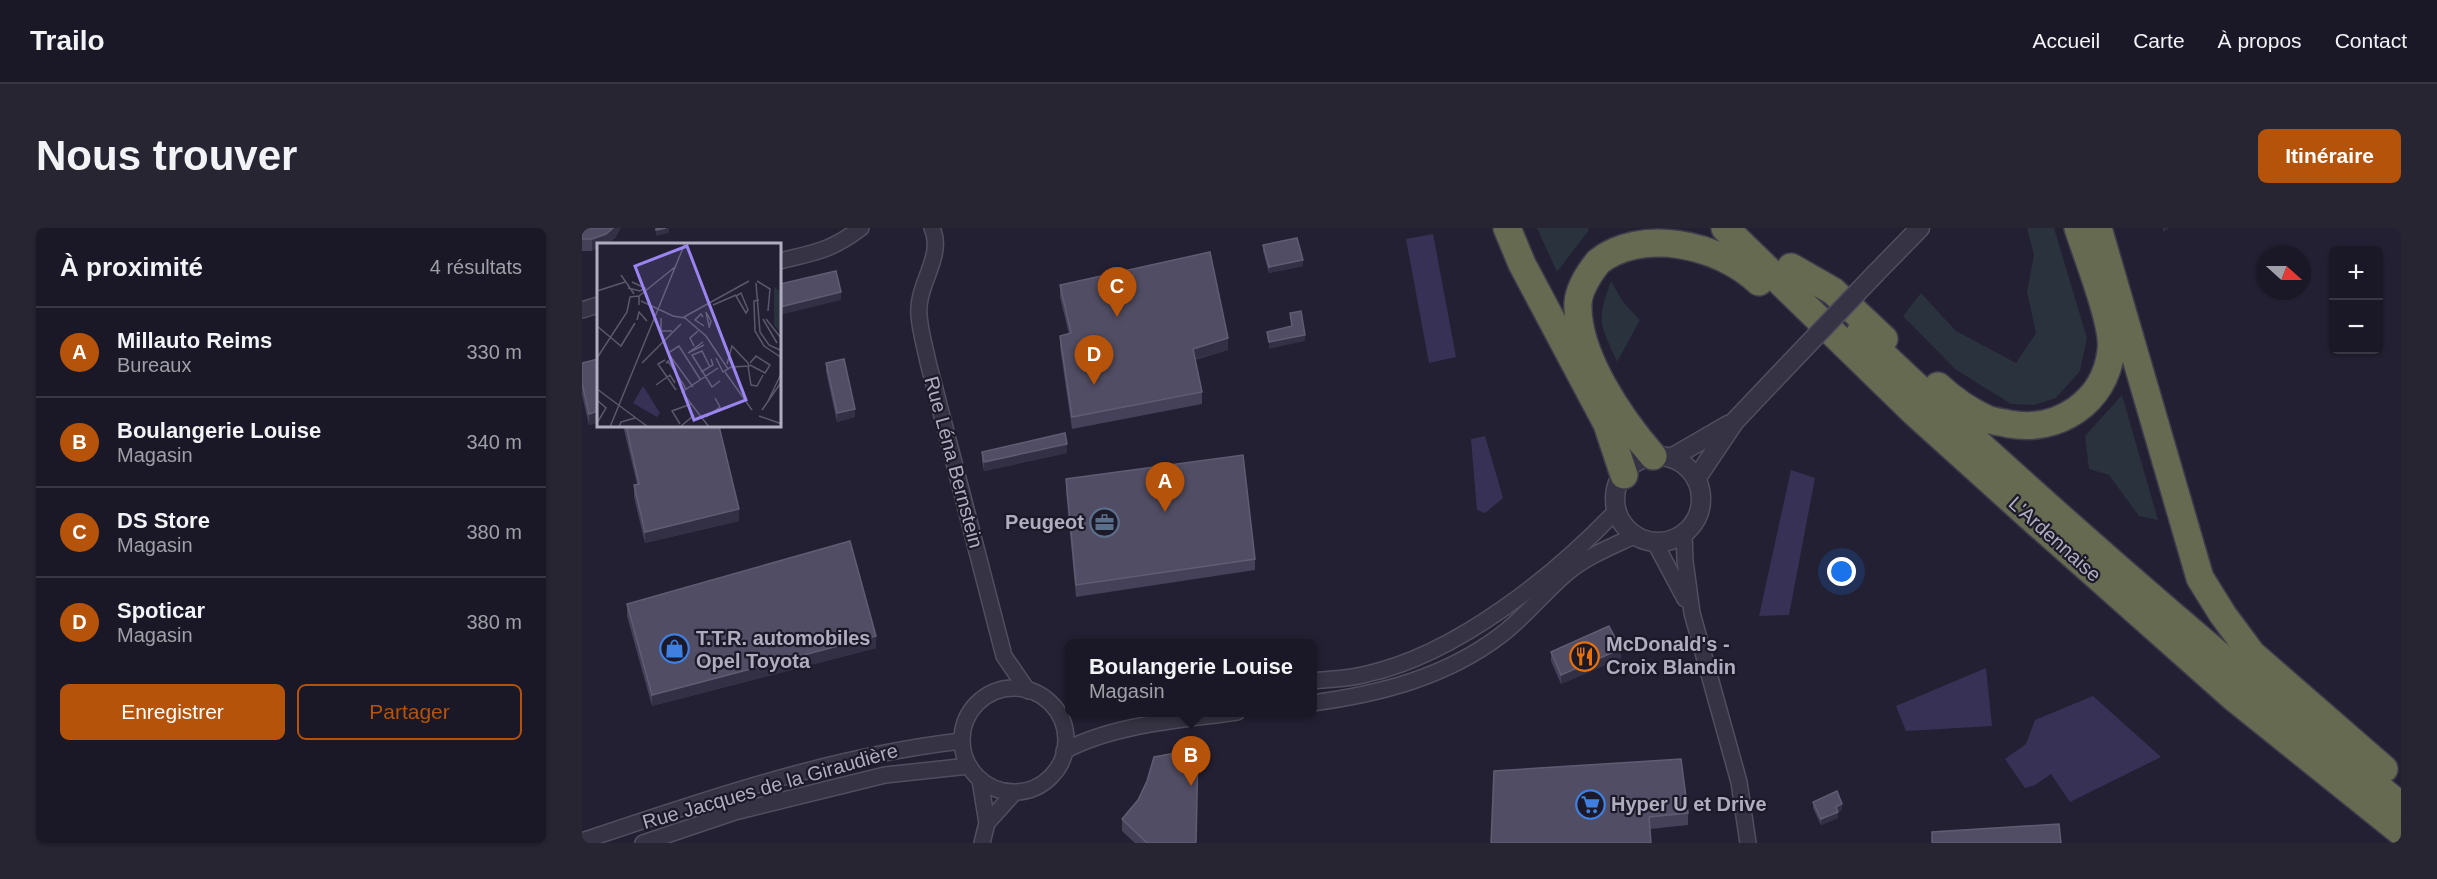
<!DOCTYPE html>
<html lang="fr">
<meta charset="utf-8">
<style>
body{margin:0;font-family:Arial,sans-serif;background:#272532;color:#f1f3f6}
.controls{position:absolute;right:18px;top:18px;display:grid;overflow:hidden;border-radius:9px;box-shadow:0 2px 4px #0004}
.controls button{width:54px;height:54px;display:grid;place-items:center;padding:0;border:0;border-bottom:2px solid #383743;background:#1a1826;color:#f1f3f6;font:30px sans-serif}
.compass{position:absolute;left:1675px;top:18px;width:54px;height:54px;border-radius:50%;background:#1a1826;box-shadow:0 2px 4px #0004;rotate:111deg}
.you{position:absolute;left:1260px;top:344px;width:21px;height:21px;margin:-15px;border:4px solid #fff;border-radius:50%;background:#1a73e8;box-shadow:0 0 0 9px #1a73e833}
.badge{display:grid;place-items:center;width:39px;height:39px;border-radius:50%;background:#b45309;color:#fff;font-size:20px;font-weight:700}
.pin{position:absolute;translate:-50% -50px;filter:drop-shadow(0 2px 3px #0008)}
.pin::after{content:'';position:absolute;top:32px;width:21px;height:18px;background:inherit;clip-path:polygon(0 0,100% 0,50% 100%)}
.popup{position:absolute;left:483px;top:411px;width:252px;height:78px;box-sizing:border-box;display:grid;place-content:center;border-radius:9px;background:#1a1826;filter:drop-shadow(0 2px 4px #0005);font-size:20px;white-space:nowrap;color:#9fa0a7}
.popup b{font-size:22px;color:#f1f3f6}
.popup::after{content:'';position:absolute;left:50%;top:100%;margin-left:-12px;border:12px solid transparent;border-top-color:#1a1826}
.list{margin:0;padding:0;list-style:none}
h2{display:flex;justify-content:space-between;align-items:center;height:78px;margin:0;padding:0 24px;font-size:26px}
h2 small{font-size:20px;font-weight:400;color:#9fa0a7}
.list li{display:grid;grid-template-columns:39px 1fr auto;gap:18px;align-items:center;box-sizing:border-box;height:90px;padding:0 24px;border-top:2px solid #383743}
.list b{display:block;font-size:22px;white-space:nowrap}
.list p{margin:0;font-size:20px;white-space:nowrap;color:#9fa0a7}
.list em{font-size:20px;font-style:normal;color:#9fa0a7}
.actions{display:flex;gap:12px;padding:18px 24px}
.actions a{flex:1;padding:14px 0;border:2px solid #b45309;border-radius:9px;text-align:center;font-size:21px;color:#b45309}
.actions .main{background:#b45309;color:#fff}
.map{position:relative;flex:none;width:1819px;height:615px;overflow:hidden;border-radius:9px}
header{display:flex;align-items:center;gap:36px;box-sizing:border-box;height:84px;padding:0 30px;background:#1a1826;border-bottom:2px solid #383743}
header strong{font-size:28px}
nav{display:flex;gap:33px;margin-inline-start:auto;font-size:21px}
.intro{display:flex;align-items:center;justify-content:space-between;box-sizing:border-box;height:144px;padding:0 36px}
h1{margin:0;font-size:42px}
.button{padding:15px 27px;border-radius:9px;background:#b45309;color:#fff;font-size:21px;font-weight:700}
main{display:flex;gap:36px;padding:0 36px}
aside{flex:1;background:#1a1826;border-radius:9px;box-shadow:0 2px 4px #0004}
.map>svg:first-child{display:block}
.green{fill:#29323d}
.water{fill:#383156}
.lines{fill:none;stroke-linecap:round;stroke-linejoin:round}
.minor-casing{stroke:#514e5f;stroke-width:18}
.tertiary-casing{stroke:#514e5f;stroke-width:21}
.motorway-casing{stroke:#3e3b4c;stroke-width:30}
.minor{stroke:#363344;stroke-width:15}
.tertiary{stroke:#363344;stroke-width:18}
.motorway{stroke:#656a51;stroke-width:27}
.tertiary-bridge-casing{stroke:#514e5f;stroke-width:21;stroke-linecap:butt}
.tertiary-bridge{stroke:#363344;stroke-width:18}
.wall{fill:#454159}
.shaded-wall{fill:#332f45}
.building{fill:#514d64;stroke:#605c73;stroke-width:1.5}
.labels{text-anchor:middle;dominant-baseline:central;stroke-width:4.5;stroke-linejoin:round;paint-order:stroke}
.street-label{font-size:20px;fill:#b1adc1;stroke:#1c1929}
.poi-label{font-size:20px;font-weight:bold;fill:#b1adc1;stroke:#1c1929;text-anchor:start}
.inset-road{fill:none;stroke:#5c586c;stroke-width:1.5}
.view{fill:#9a84ef;fill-opacity:0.15;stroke:#9a84ef;stroke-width:3}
.inset-edge{fill:none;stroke:#b1adc1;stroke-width:3}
</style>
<header>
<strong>Trailo</strong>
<nav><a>Accueil</a><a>Carte</a><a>À propos</a><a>Contact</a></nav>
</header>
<div class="intro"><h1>Nous trouver</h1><a class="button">Itinéraire</a></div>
<main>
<aside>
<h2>À proximité<small>4 résultats</small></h2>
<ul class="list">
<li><span class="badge">A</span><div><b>Millauto Reims</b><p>Bureaux</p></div><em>330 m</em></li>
<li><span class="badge">B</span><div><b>Boulangerie Louise</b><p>Magasin</p></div><em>340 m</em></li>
<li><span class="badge">C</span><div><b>DS Store</b><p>Magasin</p></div><em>380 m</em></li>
<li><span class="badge">D</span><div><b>Spoticar</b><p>Magasin</p></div><em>380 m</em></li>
</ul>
<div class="actions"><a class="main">Enregistrer</a><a>Partager</a></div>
</aside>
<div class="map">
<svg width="1819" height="615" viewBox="0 0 1819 615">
<rect width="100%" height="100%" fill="#232033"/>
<g class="green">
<path d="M955,0h51l1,2 -32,42z"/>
<path d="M1445,0h27l33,110 -7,33 -24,27 -22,7 -23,-1 -56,-35 -52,-53 18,-23 35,38 60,32 20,-30 -9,-41 7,-37z"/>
<path d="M1029,53l12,21 17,18 -23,42c-17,-39 -21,-40 -6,-81z"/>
<path d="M1540,167l36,125 -19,-4 -30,-41 -20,-6 -4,-33z"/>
</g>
<g class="water">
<path d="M851,6l23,123 -27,6 -23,-124z"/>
<path d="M903,208l18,62 -18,15 -8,-3 -6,-71z"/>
<path d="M1209,242l24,8 -26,137 -30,1z"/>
<path d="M1404,440l6,58 -86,5 -10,-25z"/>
<path d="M1511,468l68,61 -91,45 -19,-28 -16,11 -10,3 -20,-29 21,-15 9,-24z"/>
</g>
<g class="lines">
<defs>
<g id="minor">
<path d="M350,0c13,28 -16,57 -13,87 1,16 6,32 9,47l76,294 24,35"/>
<path d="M198,33c36,-9 50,-10 81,-33"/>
<path d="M0,82l16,-5"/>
<path d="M1102,304l1,29 7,52 47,169 9,61"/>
<path d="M1072,313l31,58"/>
<path d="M730,453c18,-2 38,-2 55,-7 90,-20 187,-98 250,-164"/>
<circle cx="432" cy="512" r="52"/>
<path d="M730,475c68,-9 134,-26 189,-68 24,-18 43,-43 67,-63 19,-16 45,-26 68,-37"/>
<path d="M482,523c50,-27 118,-31 173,-39"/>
<path d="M398,552l7,43 -5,20"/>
<path d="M405,595l27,-30"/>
<path d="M0,613c123,-41 249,-85 379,-100"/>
<path d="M61,615l92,-31 150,-37 84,-9"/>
</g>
<g id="tertiary">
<path d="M1294,45l44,-45"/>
<circle cx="1076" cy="271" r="43"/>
<path d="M1089,230l57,-33"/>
<path d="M1114,251l39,-58 56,-59"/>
</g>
<g id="motorway">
<path d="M925,0l15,36 85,160 17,51"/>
<path d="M1143,0l190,185 113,102 205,182 168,135"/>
<path d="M1516,0l102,350 23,37 29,39 132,115"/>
<path d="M1209,39l42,24 51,48"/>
<path d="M1278,105c174,166 355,322 541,473"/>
<path d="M1356,158c14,13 31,25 49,33 7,3 15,3 22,5 49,9 96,-22 102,-73 4,-25 -24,-95 -33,-123"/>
<path d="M1071,228c-33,-38 -77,-102 -75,-153 1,-14 12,-31 20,-41 42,-34 120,-19 161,20"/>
</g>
</defs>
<use href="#minor" class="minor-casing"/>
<use href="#tertiary" class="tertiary-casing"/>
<use href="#motorway" class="motorway-casing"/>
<use href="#minor" class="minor"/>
<use href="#tertiary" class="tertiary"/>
<use href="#motorway" class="motorway"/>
<defs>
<path id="tertiary-bridge" d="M1209,134l85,-89"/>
</defs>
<use href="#tertiary-bridge" class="tertiary-bridge-casing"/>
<use href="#tertiary-bridge" class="tertiary-bridge"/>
</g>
<g class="wall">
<path d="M0,0l34,9 -9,7h-9l-6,7h-10z"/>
<path d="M681,17l40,21 -34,7 -6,-22z"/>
<path d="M478,57l168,65 -33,10 7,32v12l-130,25 -12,-82v-11l9,-2 -9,-37z"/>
<path d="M16,131v64l-9,2 -7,-30v-32z"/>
<path d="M244,135l29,54 -18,5 -11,-50z"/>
<path d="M41,198h96l20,95 -94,22 -11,-46v-12l3,-1z"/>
<path d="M400,224l85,1 -83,18 -2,-10z"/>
<path d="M484,251l189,80v11l-179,27 -10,-106z"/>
<path d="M45,376l249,44 -224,58 -25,-90z"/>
<path d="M969,424l70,6 -60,26 -10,-23z"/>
<path d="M912,543l194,42v12l-38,4z"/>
<path d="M1231,574l29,8 -4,2v6l-17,7 -8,-17z"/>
<path d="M540,591l74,24h-61l-13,-12z"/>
</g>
<g class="shaded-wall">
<path d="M31,0h8l-5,9 -9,7h-9v4l-6,3v-12z"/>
<path d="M84,0h3v5l-13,3v-6z"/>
<path d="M1581,0h6l-6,4z"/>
<path d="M721,32v6l-34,7v-6z"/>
<path d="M259,64v8l-61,15v-8z"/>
<path d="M723,107v6l-36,8v-7z"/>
<path d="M646,110v12l-35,10v-11z"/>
<path d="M273,181v8l-18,5v-9z"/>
<path d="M16,183v12l-9,2v-11z"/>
<path d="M485,216v9l-83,18v-9z"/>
<path d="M157,281v12l-94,22v-11z"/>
<path d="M294,408v12l-224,58v-11z"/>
<path d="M1039,421v9l-60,26v-9z"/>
<path d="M1260,576v6l-6,3v-6z"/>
<path d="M1256,584v6l-17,7v-6z"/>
</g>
<g class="building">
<path d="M0,0h31l-7,6 -14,5h-10z"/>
<path d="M74,0h10l-10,2z"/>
<path d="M715,10l6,22 -34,7 -6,-22z"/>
<path d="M628,24l18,86 -35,11 9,43 -130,25 -12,-81 11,-3 -11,-48z"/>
<path d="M254,43l5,21 -61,15v-23z"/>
<path d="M719,83l4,24 -36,7 -2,-10 25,-6 -2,-13z"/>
<path d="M16,131v52l-9,3 -7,-31v-20z"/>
<path d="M262,131l11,50 -18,4 -11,-50z"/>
<path d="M44,198h93l20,83 -94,23 -11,-47 5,-1z"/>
<path d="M483,205l2,11 -83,18 -2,-10z"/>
<path d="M661,227l12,104 -179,26 -10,-106z"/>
<path d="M268,313l26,95 -224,59 -25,-91z"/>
<path d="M1027,398l12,23 -60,26 -10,-23z"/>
<path d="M616,521l-2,94h-49l-25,-24 16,-19 9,-19 7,-24z"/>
<path d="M1099,531l7,54 -39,4 2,26h-160l3,-72z"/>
<path d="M1255,563l5,13 -6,3 2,5 -17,7 -8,-17z"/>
<path d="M1477,596l2,19h-129v-11z"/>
</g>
<defs>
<symbol id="office-ring" viewBox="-11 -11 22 22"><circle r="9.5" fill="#1c1929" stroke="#5c6f8a" stroke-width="1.5"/><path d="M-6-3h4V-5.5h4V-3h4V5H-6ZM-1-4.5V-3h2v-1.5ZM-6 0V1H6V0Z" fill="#5c6f8a"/></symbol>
<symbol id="shop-ring" viewBox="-11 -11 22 22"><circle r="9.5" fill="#1c1929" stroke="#3f7fe0" stroke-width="1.5"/><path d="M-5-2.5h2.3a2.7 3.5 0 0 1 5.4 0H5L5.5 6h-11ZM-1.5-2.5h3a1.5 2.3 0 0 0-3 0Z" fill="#3f7fe0"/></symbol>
<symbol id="restaurant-ring" viewBox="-11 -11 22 22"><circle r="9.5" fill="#1c1929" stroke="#e8710a" stroke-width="1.5"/><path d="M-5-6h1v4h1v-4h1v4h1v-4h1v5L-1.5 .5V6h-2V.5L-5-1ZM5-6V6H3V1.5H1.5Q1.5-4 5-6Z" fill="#e8710a"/></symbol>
<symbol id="supermarket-ring" viewBox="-11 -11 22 22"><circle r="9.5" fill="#1c1929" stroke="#3f7fe0" stroke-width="1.5"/><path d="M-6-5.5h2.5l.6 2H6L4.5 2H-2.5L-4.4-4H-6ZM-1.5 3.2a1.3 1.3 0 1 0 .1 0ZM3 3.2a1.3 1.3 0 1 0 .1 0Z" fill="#3f7fe0"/></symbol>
</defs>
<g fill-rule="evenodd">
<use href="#office-ring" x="506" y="278" width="33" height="33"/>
<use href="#shop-ring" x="76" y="404" width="33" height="33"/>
<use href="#restaurant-ring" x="986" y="412" width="33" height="33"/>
<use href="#supermarket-ring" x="992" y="560" width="33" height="33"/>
</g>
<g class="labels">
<g class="street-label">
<text transform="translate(372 234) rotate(75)">Rue Léna Bernstein</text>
<text transform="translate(1473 311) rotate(42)">L'Ardennaise</text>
<text transform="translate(188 558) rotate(-16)">Rue Jacques de la Giraudière</text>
</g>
<g class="poi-label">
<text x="502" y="294" text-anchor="end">Peugeot</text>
<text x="114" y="410">T.T.R. automobiles<tspan x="114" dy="23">Opel Toyota</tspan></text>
<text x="1024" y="416">McDonald's -<tspan x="1024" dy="23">Croix Blandin</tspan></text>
<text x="1029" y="576">Hyper U et Drive</text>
</g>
</g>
<g transform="translate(15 15)">
<rect width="184" height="184" fill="#232033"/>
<path d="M177,44l7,5v41l-7,-8z" fill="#29323d"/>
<path d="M46,143l17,27 -3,4 -24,-14z" fill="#383156"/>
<path class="inset-road" d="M24,32l13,19M160,38l13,8 -2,22M159,40l4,49 9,13 13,6M31,45l12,3 5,-3 -13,-6M0,48l28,-9M144,50l7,17 -2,3 -10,-17zM42,53l36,-29M162,57l-5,1 1,30 9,15 18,12M44,58l32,15 12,2 21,18 22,33M116,62l23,-10M87,74l65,-36M106,74l-2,-3 -6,6 9,6M64,75v13h11M166,76l14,24M169,76l15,19M40,77l2,-8 8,9 -3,-3M0,83l24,20 14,-23M112,85l2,-7 -5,-9 3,14M106,99l-15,11 16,-8M97,103l-4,-8 8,-7M0,115l30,-46 3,-15 9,-1v9M119,115l7,14 8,-5 18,-1 -1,-3M68,117l-7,4 18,26M72,119l-3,1 2,-2 16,24 2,5M45,120l39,-39M153,120l6,-7 14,9 -5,8 -15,-8M130,121l5,-18 16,17M151,123l3,19 6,1 6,-11M113,124l-8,-16 -10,4 20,32 8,-6M104,129l12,-7 -2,-6M128,129l27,38M59,142l14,-10 5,8M96,144l-25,-34 11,-7 21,33M0,146l51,38M0,157l9,8 -9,15M171,158l14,-29M165,167l20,-29M162,173l23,8M109,174l14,-10 -5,-9M83,181l-8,-13 19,-7M13,184l75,-184M22,184l2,-5 14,-4M83,184l14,-12M112,184l-27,-35 36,-24"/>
<path class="view" d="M90,3l59,154 -52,20 -59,-154z"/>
<rect width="184" height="184" class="inset-edge"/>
</g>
</svg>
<div class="controls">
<button>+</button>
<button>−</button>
</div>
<svg class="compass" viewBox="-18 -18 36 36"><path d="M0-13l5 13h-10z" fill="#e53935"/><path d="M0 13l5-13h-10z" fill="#9fa0a7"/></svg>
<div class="you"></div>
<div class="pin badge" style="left:583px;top:284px">A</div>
<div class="pin badge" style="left:609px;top:558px">B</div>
<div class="popup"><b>Boulangerie Louise</b>Magasin</div>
<div class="pin badge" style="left:535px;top:89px">C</div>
<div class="pin badge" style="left:512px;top:157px">D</div>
</div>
</main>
